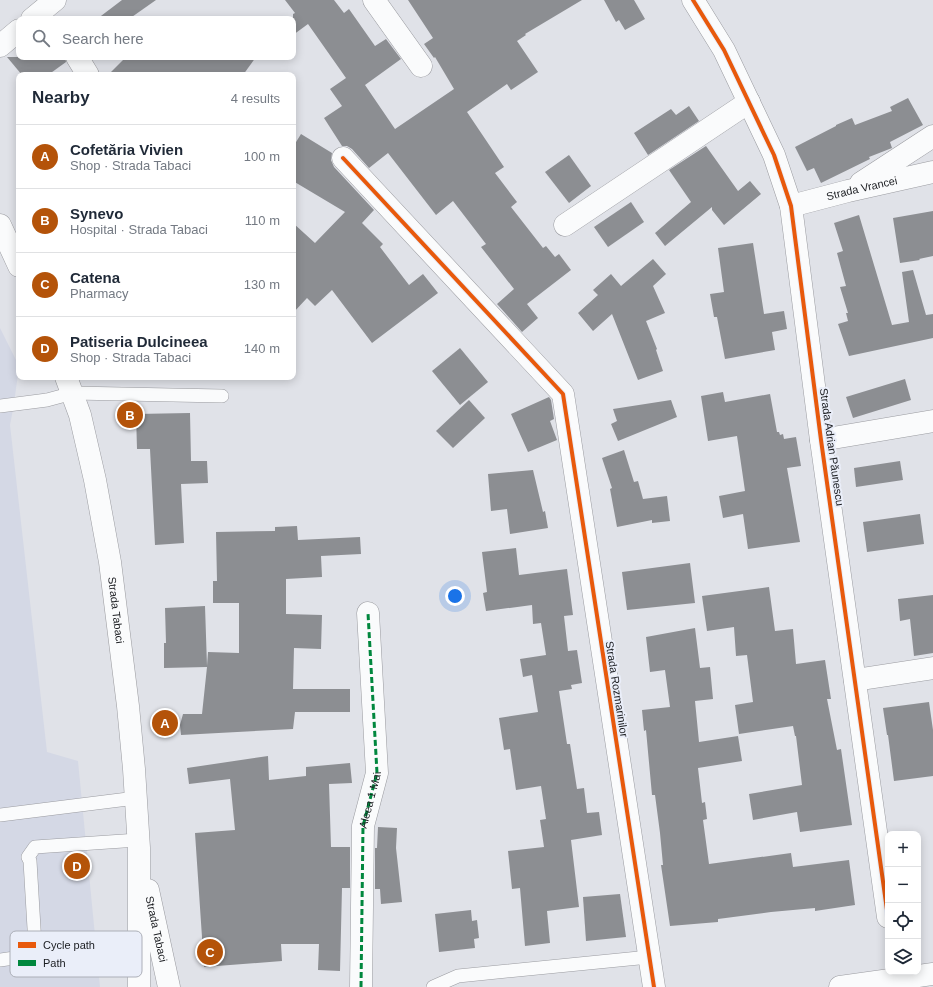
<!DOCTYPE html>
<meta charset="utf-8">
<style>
body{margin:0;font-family:Helvetica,sans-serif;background:#f6f6f7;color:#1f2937}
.controls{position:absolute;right:12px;bottom:12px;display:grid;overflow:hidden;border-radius:8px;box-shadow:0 2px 10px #0003}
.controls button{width:36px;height:36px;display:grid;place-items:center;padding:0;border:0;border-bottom:1px solid #e0e1e3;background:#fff;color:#1f2937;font:20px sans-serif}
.you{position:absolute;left:455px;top:596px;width:14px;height:14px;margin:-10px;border:3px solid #fff;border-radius:50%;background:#1a73e8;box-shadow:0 0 0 6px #1a73e833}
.badge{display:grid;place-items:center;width:26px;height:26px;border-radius:50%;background:#b45309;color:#fff;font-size:13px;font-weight:700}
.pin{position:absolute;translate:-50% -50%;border:2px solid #fff;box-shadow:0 1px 4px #0006}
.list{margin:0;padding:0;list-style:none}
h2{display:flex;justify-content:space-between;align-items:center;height:52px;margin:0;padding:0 16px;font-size:17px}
h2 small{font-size:13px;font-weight:400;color:#747a83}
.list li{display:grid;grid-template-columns:26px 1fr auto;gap:12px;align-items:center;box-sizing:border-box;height:64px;padding:0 16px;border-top:1px solid #e0e1e3}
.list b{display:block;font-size:15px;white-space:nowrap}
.list p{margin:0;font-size:13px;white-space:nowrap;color:#747a83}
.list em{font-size:13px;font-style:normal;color:#747a83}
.icon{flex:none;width:22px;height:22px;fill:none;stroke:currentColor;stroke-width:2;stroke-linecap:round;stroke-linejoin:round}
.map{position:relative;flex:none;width:933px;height:987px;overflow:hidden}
.search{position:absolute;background:#fff;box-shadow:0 2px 10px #0003;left:16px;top:16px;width:280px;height:44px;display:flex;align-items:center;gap:10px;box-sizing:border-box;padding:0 14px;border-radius:8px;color:#747a83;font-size:15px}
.panel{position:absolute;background:#fff;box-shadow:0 2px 10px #0003;left:16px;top:72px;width:280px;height:308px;border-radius:8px}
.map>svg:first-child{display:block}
.built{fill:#d4d8e5}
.building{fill:#8c8e92}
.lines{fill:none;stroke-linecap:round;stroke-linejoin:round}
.service-casing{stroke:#9a9ba0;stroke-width:14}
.minor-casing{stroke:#9a9ba0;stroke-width:23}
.secondary-casing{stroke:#9a9ba0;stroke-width:23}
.service{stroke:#fafbfc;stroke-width:13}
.minor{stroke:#fafbfc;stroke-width:22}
.secondary{stroke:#fafbfc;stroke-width:22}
.quiet{stroke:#00873e;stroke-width:3;stroke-dasharray:6 3;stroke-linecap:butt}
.cycleway-casing{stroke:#eaeef9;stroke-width:6}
.cycleway{stroke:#e8590c;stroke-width:4}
.labels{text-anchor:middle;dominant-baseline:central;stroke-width:4;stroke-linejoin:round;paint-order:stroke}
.street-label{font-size:11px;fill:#1a1c20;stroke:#eaeef9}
.key{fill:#eaeef9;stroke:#acafb8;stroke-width:1}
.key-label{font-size:11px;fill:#1a1c20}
</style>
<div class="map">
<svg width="933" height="987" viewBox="0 0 933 987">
<rect width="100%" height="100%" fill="#e0e2e8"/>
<path class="built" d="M0,328l19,38 -5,38 -4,21 37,327 31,9 22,226h-100z"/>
<g class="building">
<path d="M122,0h34l-27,19h-32z"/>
<path d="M285,0h49l10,13 5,-4 26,37 11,-7 15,20 -36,26 30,44 59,-40 -19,-32 -1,1 -10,-14 9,-6 -25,-38h174l-57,34 1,1 -9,6 21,31 -27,18 -4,-6 -40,28 37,55 -9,6 22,29 -6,5 32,41 3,-2 9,11 4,-3 12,16 -44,34 11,14 -16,14 -25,-28 17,-15 -33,-42 5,-3 -33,-43 -17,14 -48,-62 -19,15 -17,-19 -5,-3h-5l-18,-28 18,-12 -12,-17 16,-11 -38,-54 -15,11v-21l2,-1z"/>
<path d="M604,0h30l11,19 -20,11 -6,-10 -3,2z"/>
<path d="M7,57h58l1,5 -18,13h-26z"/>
<path d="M126,57h130l-13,18h-135z"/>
<path d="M908,98l15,27 -33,17 2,6 -23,9 1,2 -49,24 -7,-15 -7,3 -12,-24 41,-21v-1l16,-7 3,7 37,-14 -2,-4z"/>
<path d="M689,106l10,15 -51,34 -14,-22 37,-24 5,6z"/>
<path d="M301,134l31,19 -1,7 3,7 40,43 -12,13 21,21 -3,3 29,38 14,-11 15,19 -66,50 -40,-53 -17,16 -8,-8 -14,15v-90l22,20 30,-31 -52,-31v-34z"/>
<path d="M706,146l32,45 12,-10 11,13 -37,31 -12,-15v-3l-47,39 -10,-13 36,-31 -22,-32z"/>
<path d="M569,155l22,31 -22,17 -24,-31z"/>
<path d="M631,202l13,20 -36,25 -14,-20z"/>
<path d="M933,211v45l-14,3 1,1 -20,3 -7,-45z"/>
<path d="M859,215l33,110 17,-3 -7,-50 11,-2 13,45 7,-1v24l-84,18 -11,-32 10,-3 -2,-8h2l-8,-26 6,-1 -9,-33 6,-2 -9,-28z"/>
<path d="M753,243l11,71 20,-3 3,18 -15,3 3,18 -50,9 -8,-42h-3l-4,-23 14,-2 -6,-44z"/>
<path d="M653,259l13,15 -13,12 12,27 -19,8 11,28 -1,1 7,21 -25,9 -26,-66 -19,17 -15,-18 20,-18 -5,-5 18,-16 10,12z"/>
<path d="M460,348l28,34 -28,23 -28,-34z"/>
<path d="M905,379l6,21 -58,18 -7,-21z"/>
<path d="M723,392l2,10 45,-8 7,38h2l1,3 3,-1 1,5 12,-2 5,29 -14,2 13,74 -52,7 -5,-35 -20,4 -4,-22 26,-5 -8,-55 -29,5 -7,-45z"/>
<path d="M549,397l2,3 3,19 -4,2 7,19 -29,12 -17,-38z"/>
<path d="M469,400l16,18 -32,30 -17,-17z"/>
<path d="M671,400l6,17 -59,24 -7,-17 6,-3 -4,-12z"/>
<path d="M190,413l1,48h16l1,22 -27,1 3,59 -29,2 -5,-96h-13l-1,-35z"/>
<path d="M624,450l10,32 4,-1 5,18 24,-3 3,25 -18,2v-3l-35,7 -7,-38 2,-1 -10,-30z"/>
<path d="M900,461l3,19 -47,7 -2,-19z"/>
<path d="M533,470l10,42 2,-1 3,17 -38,6 -3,-25 -16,2 -3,-37z"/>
<path d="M920,514l4,30 -57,8 -4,-30z"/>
<path d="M297,526l1,14 62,-3 1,17 -40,2 1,21 -36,2v35l36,1 -1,34 -27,-1 -1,41h57v23h-55l-2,17 -112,6 -1,-10 3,-11h19l5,-47 -43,1v-25h2l-1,-35 40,-2 2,60 1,-14 31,1v-50h-26v-22h4l-1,-49 59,-1v-4z"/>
<path d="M516,548l3,27 48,-6 6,46 -9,1 4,35 9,-1 5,33 -11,2 1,4 -13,2 8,53h3l7,45 7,-1 3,25 12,-1 3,23 -31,5 8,67 -32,4 3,32 -25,3 -5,-58 -8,1 -4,-38 36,-4 -4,-27 6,-1 -5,-33 -25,4 -6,-41 -6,1 -5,-32 39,-6 -6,-37 -9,2 -3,-18 26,-4 -5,-32 -8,1 -1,-19 -46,6 -3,-18 4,-1 -5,-40z"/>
<path d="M690,563l5,40 -68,7 -5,-38z"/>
<path d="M769,587l6,44 18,-2 3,35 29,-4 6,39h-4l10,51 4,-1 11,76 -52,7 -3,-20 -44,8 -4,-26 53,-9 -6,-49h-1l-2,-10 -54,8 -4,-29 18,-3 -6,-47 -11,1 -2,-29 -27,4 -5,-35z"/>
<path d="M933,595v58l-19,3 -4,-37 -10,2 -2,-22z"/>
<path d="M695,628l5,40 10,-1 3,32 -18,2 4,41 39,-6 4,25 -44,7 4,35 3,-1 2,17 -4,1 6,44 82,-11 2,14 56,-7 6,45 -40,6v-3l-44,4 -53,7v3l-48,4 -9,-61h2l-3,-32 -5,-38h-3l-6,-65 -2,1 -2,-21 28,-3 -5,-37 -15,2 -4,-35z"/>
<path d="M929,702l4,28v46l-39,5 -6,-46h-1l-4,-27z"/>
<path d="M268,756l1,24 37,-4v-9l44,-4 2,20 -23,1 2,63h19v41h-8l-2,83 -22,-1 1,-26h-38l1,17 -78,6 -9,-134 40,-3 -5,-51 -41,5 -2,-16z"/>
<path d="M378,827l19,1 -1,20 6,54 -21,2 -1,-15h-5v-41h2z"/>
<path d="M620,894l6,43 -40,4 -3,-44z"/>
<path d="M471,910l1,11 5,-1 2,18 -5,1 1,9 -36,4 -4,-38z"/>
</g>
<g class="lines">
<defs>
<g id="service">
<path d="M0,406l47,-6 26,-7 149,3"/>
<path d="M0,815l136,-17"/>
<path d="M0,960l28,-4 4,-3 3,-8 -5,-84 -2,-4 7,-10 103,-7"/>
<path d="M433,987l25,-11 191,-19"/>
</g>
<g id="minor">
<path d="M374,0l47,66"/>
<path d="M693,0l31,50 50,105 17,51 30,234 67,477"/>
<path d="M32,19l23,-19"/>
<path d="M0,46l19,-16"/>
<path d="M77,57l11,18"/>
<path d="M343,158l220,236 91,593"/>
<path d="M861,183l72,-47"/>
<path id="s1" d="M791,206l57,-15 85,-19"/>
<path d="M565,225l184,-123"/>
<path d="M821,440l112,-19"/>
<path d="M855,680l78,-12"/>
<path d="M361,987l2,-161 14,-53 -9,-160"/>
</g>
<g id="secondary">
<path d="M0,225l19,41"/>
<path id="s2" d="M66,377l14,38 15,65 15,82 18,144 6,63 5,79v139"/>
<path id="s3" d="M148,890l21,97"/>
<path d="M840,987l93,-13"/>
</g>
</defs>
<use href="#service" class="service-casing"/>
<use href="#minor" class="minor-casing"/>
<use href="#secondary" class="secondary-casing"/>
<use href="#service" class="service"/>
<use href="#minor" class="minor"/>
<use href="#secondary" class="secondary"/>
<path class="quiet" id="s4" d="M361,987l2,-161 14,-53 -9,-160"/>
<defs>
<g id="cycleway">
<path d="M693,0l31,50 50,105 17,51 30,234 67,477"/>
<path d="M343,158l220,236 91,593"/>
</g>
</defs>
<use href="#cycleway" class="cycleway-casing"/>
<use href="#cycleway" class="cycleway"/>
</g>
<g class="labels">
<g class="street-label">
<text stroke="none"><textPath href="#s1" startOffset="73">Strada Vrancei</textPath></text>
<text transform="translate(832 447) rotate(82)">Strada Adrian Păunescu</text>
<text stroke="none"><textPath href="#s2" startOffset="239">Strada Tabaci</textPath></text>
<text transform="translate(617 689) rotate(81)">Strada Rozmarinilor</text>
<text stroke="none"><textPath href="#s4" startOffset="188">Aleea 1 Mai</textPath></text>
<text stroke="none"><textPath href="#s3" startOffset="40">Strada Tabaci</textPath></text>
</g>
</g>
<rect x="10" y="931" width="132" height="46" rx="6" class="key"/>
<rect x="18" y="942" width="18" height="6" fill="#e8590c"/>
<rect x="18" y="960" width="18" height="6" fill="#00873e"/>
<g class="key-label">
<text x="43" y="949">Cycle path</text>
<text x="43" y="967">Path</text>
</g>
</svg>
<div class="controls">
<button>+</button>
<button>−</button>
<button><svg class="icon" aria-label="locate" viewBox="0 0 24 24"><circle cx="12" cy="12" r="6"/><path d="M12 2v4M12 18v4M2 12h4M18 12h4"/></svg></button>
<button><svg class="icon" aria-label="layers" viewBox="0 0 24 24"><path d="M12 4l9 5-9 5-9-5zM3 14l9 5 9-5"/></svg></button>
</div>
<div class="you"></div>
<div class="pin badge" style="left:165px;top:723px">A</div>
<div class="pin badge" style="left:130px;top:415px">B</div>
<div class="pin badge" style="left:210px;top:952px">C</div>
<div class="pin badge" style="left:77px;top:866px">D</div>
<div class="search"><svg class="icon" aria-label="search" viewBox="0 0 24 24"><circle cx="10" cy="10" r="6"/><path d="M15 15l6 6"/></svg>Search here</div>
<section class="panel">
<h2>Nearby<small>4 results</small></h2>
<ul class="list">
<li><span class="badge">A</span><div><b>Cofetăria Vivien</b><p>Shop · Strada Tabaci</p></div><em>100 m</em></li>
<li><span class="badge">B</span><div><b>Synevo</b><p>Hospital · Strada Tabaci</p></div><em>110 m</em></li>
<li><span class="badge">C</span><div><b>Catena</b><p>Pharmacy</p></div><em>130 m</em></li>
<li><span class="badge">D</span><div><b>Patiseria Dulcineea</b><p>Shop · Strada Tabaci</p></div><em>140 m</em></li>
</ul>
</section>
</div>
